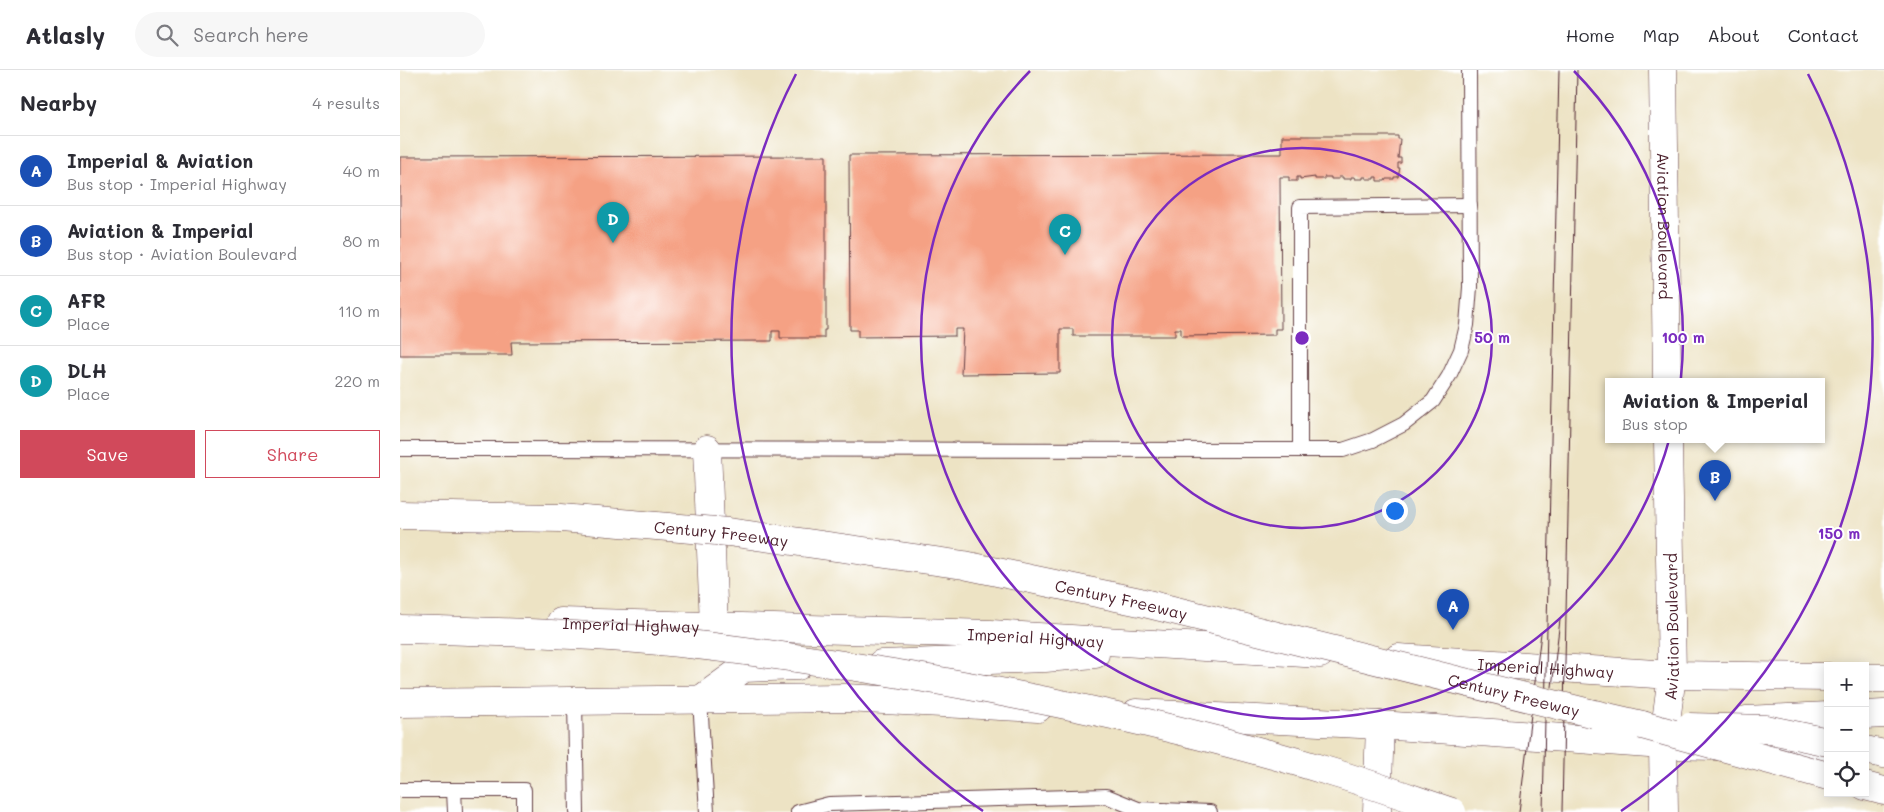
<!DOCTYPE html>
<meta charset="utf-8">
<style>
body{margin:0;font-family:Mali,sans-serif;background:#f7f7f7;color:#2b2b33}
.controls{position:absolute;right:15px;bottom:15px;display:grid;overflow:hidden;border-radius:0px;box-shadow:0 2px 12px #0003}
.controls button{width:45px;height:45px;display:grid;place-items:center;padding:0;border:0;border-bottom:1px solid #e1e1e2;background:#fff;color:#2b2b33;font:25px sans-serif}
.you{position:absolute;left:994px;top:440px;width:18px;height:18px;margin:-12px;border:4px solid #fff;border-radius:50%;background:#1a73e8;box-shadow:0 0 0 8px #1a73e833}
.badge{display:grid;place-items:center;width:32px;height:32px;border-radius:50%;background:#d1495b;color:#fff;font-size:16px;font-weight:700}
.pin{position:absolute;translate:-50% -41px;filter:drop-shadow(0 1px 2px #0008)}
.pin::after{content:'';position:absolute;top:26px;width:18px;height:15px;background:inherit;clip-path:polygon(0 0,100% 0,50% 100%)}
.popup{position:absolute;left:1205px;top:308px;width:220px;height:65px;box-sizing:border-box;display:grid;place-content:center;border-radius:0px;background:#fff;filter:drop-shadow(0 1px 4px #0005);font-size:16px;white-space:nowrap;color:#7c7c81}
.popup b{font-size:19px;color:#2b2b33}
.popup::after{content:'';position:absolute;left:50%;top:100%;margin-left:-10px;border:10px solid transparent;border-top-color:#fff}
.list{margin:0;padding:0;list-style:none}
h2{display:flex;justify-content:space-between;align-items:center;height:65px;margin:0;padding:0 20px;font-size:21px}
h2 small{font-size:16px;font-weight:400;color:#7c7c81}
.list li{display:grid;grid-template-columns:32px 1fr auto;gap:15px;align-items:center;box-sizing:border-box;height:70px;padding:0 20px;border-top:1px solid #e1e1e2}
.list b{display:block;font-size:19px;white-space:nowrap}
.list p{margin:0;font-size:16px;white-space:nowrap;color:#7c7c81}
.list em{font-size:16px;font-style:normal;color:#7c7c81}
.actions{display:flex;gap:10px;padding:15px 20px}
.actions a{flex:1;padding:11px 0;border:1px solid #d1495b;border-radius:0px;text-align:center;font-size:18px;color:#d1495b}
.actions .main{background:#d1495b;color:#fff}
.icon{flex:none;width:28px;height:28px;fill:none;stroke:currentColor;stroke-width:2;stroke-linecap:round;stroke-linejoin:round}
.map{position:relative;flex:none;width:1484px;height:742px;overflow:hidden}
header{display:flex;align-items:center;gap:30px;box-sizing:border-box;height:70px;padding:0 25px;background:#fff;border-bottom:1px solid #e1e1e2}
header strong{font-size:24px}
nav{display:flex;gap:28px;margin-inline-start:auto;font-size:18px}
.search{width:350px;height:45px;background:#f7f7f7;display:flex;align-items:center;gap:12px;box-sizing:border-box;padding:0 18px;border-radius:28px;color:#7c7c81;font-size:19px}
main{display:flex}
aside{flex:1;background:#fff}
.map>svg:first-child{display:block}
.building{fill:#f5a184}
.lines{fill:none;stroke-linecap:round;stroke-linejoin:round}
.service-casing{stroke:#623c42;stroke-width:16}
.minor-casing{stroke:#623c42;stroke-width:29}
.secondary-casing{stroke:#623c42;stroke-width:29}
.primary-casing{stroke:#623c42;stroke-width:29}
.motorway-casing{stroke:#623c42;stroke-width:29}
.service{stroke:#fff;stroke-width:14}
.minor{stroke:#fff;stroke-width:28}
.secondary{stroke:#fff;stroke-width:28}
.primary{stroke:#fff;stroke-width:28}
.motorway{stroke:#fff;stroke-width:28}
.tram{stroke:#4a1f2b;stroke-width:1}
.motorway-bridge-casing{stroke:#623c42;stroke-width:29;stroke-linecap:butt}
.motorway-bridge{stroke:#fff;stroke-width:28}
.ring{fill:none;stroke:#7b2cbf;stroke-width:2.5}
.labels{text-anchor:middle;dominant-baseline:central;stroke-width:4;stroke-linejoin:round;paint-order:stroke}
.street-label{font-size:16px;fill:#4a1f2b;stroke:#fff}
.centre{fill:#7b2cbf;stroke:#fff;stroke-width:2.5}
.ring-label{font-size:15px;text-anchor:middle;font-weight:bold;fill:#7b2cbf;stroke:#fff;stroke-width:4;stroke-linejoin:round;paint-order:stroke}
</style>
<header>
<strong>Atlasly</strong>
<div class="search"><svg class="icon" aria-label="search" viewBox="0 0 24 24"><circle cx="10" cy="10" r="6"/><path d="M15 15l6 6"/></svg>Search here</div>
<nav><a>Home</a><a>Map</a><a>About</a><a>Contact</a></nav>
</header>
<main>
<aside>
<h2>Nearby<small>4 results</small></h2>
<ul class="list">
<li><span class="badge" style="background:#1a4fb4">A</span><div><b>Imperial &amp; Aviation</b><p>Bus stop · Imperial Highway</p></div><em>40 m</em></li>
<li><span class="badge" style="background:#1a4fb4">B</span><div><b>Aviation &amp; Imperial</b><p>Bus stop · Aviation Boulevard</p></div><em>80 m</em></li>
<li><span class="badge" style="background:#0f9aa8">C</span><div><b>AFR</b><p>Place</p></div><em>110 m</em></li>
<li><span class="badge" style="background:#0f9aa8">D</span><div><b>DLH</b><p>Place</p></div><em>220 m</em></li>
</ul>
<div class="actions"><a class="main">Save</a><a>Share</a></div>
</aside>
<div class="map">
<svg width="1484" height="742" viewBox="0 0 1484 742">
<rect width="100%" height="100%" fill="#fff"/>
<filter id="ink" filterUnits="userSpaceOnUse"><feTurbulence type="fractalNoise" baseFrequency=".02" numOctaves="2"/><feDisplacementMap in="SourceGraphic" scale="10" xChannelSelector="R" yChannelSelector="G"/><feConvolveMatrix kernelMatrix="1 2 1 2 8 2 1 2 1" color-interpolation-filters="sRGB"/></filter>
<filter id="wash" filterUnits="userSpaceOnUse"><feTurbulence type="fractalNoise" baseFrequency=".0096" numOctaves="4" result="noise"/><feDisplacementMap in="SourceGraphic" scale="20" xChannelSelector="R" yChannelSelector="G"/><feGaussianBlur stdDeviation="1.12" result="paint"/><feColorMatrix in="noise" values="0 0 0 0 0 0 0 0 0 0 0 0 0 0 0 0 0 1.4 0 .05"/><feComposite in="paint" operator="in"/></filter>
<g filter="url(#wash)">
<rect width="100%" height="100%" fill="#ede3c4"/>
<g id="blocks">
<g class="building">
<path d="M882,66h116v3h2l-2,19h3v5h-3v5h2l-2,9h-4v2h-8l-1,2h-8v-4h-3v2h-8v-2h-3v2h-8l-1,-2h-3v2h-8v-2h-4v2h-8v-2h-7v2h-9v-2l-15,2v-2h-3v4h-8v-4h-9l1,152h-6v6l-94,1v-7h-6v7h-102v-7h-13v44l-99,1 2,-45h-8v7l-97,1v-7h-8l-1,-175 433,-1z"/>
<path d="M426,86v174h-2v8h-44v-7h-8v10l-261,1 1,13h-112v-198z"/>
</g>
</g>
</g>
<g filter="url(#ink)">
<use href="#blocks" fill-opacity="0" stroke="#623c42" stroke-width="1"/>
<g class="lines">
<defs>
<g id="service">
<path d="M0,379l943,1 30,-10 31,-16 29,-23 16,-25 12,-26 6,-25 3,-38 -1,-217"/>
<path d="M900,380v-243l170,-2"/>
<path d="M300,630l7,112"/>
<path d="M175,631l2,111"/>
<path d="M0,720h54l1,22"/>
<path d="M54,720h70v22"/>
<path d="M398,742l31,-8 277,-8 32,13 72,3"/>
</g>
<g id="minor">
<path d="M307,379l7,177"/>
<path d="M977,742l3,-87"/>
</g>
<g id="secondary">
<path id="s1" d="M1263,0l4,312"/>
<path id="s2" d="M1264,742l-1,-67 9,-70 -4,-235"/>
</g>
<g id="primary">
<path id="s3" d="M161,552l430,12 329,20"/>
<path id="s4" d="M998,588l274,17 156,2"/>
<path d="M481,594l164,-6 50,-4"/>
<path d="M1465,608h19"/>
<path d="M300,630l44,-32 54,-2"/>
<path d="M0,633l445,-5 193,10"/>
<path d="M736,643l244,12 283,20 162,3"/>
<path d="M1465,645l19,-1"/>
<path d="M1346,650l82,-4"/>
</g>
<g id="motorway">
<path d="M1194,644l48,11"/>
<path d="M1465,680l19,4"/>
<path d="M1465,716l19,5"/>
</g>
</defs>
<use href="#service" class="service-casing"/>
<use href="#minor" class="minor-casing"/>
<use href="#secondary" class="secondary-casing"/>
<use href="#primary" class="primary-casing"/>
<use href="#motorway" class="motorway-casing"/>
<use href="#service" class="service"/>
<use href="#minor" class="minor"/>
<use href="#secondary" class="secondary"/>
<use href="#primary" class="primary"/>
<use href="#motorway" class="motorway"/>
<g class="tram">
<path d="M1152,617l8,-67"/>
<path d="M1119,742l22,-179"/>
<path d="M1143,742l16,-742"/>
<path d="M1162,742l15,-742"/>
</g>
<defs>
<g id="motorway-bridge">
<path id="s5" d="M0,445l161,3 167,14 236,33 176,37 454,112"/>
<path d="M0,559c79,2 158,4 237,10 73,6 146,17 219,28 161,25 322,58 478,106 40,12 79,26 118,39"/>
<path d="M1242,655l186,51"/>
<path d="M1289,657l77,2 62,13"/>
</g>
</defs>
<use href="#motorway-bridge" class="motorway-bridge-casing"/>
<use href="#motorway-bridge" class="motorway-bridge"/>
</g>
</g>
<g class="ring">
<circle cx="902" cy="268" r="190"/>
<path d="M1174 1A381 381 0 1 1 630 1"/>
<path d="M583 741A571 571 0 0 1 396 4M1408 4A571 571 0 0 1 1221 741"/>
</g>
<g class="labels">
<g class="street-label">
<text stroke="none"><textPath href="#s1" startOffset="156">Aviation Boulevard</textPath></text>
<text stroke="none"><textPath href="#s5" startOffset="322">Century Freeway</textPath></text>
<text stroke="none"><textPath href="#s5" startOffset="728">Century Freeway</textPath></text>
<text stroke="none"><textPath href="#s3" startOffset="70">Imperial Highway</textPath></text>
<text stroke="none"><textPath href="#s2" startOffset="186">Aviation Boulevard</textPath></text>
<text stroke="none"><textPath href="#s3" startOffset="475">Imperial Highway</textPath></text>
<text stroke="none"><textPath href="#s4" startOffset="148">Imperial Highway</textPath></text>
<text stroke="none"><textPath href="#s5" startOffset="1132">Century Freeway</textPath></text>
</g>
</g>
<circle cx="902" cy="268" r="8" class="centre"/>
<g class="ring-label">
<text x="1092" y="273">50 m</text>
<text x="1283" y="273">100 m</text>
<text x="1439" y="469">150 m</text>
</g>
</svg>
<div class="controls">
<button>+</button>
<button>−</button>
<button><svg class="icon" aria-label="locate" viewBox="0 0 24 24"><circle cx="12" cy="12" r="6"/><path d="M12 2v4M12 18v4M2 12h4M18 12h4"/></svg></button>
</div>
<div class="you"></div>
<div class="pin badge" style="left:1053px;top:560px;background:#1a4fb4">A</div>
<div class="pin badge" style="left:1315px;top:431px;background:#1a4fb4">B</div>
<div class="popup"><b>Aviation &amp; Imperial</b>Bus stop</div>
<div class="pin badge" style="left:665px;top:185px;background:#0f9aa8">C</div>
<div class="pin badge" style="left:213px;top:173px;background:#0f9aa8">D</div>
</div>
</main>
